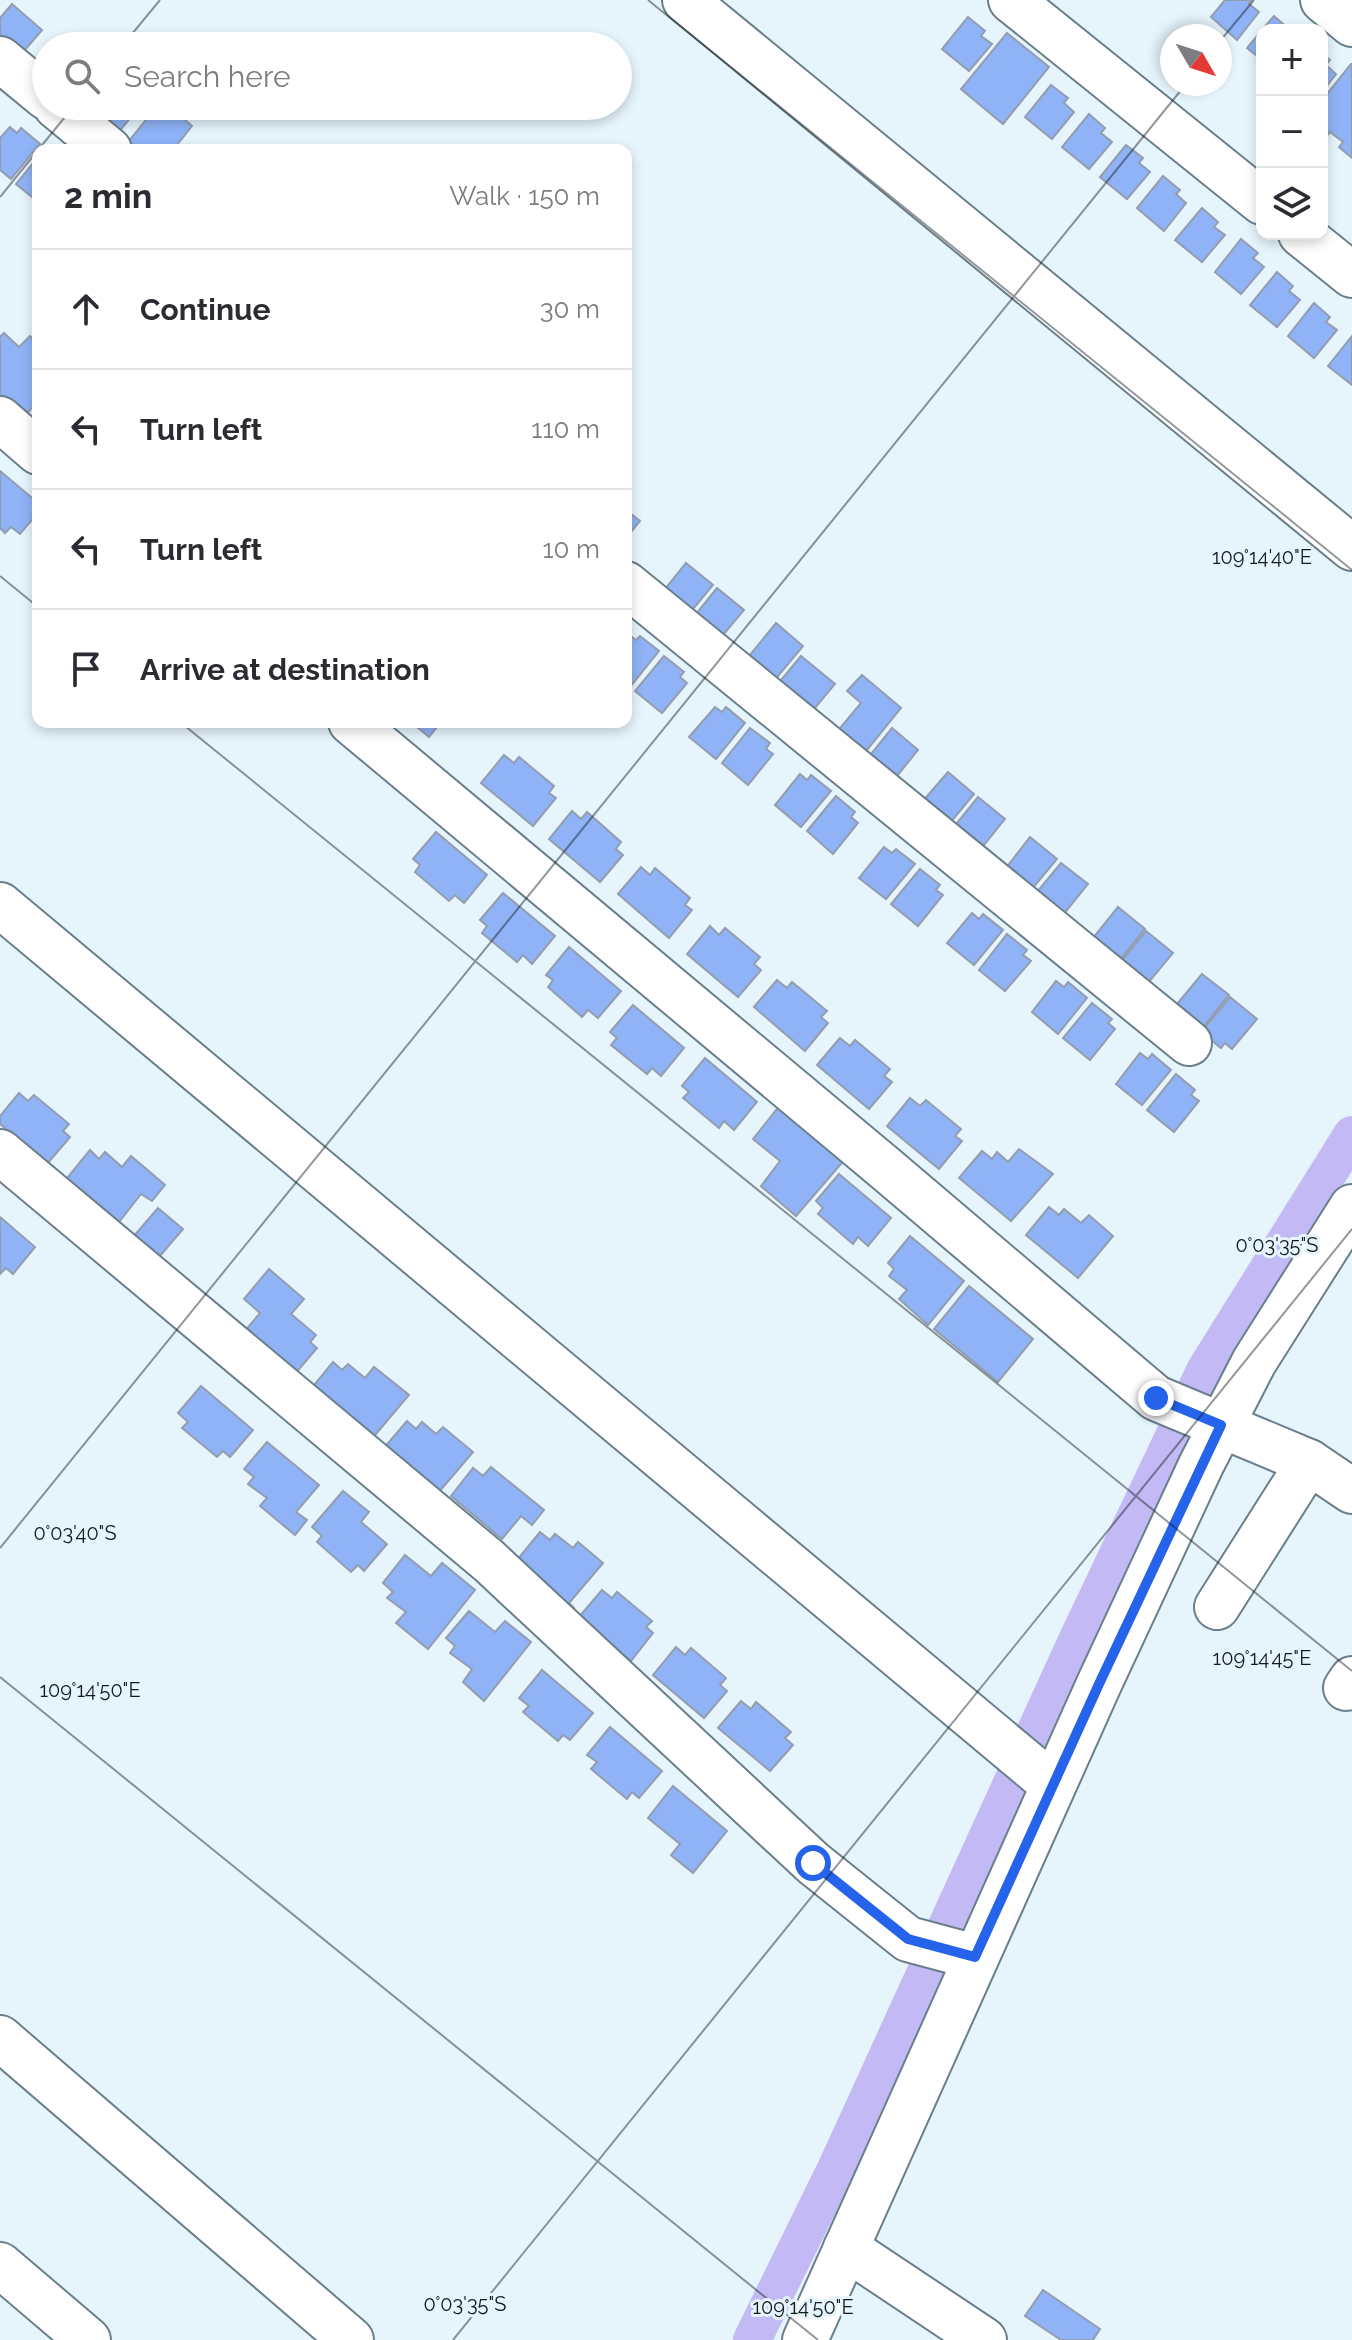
<!DOCTYPE html>
<meta charset="utf-8">
<style>
body{margin:0;font-family:Raleway,sans-serif;background:#f2f2f3;color:#2b2b33}
.controls{position:absolute;right:24px;top:24px;display:grid;overflow:hidden;border-radius:16px;box-shadow:0 4px 12px #0003}
.controls button{width:72px;height:72px;display:grid;place-items:center;padding:0;border:0;border-bottom:2px solid #e1e1e2;background:#fff;color:#2b2b33;font:40px sans-serif}
.compass{position:absolute;left:1160px;top:24px;width:72px;height:72px;border-radius:50%;background:#fff;box-shadow:0 4px 12px #0003;rotate:129deg}
.stop{position:absolute;width:24px;height:24px;margin:-18px;border:6px solid #2563eb;border-radius:50%;background:#fff}
.stop.end{background:#2563eb;border-color:#fff;box-shadow:0 2px 8px #0008}
.list{margin:0;padding:0;list-style:none}
h2{display:flex;justify-content:space-between;align-items:center;height:104px;margin:0;padding:0 32px;font-size:34px}
h2 small{font-size:26px;font-weight:400;color:#7c7c81}
.list li{display:grid;grid-template-columns:52px 1fr auto;gap:24px;align-items:center;box-sizing:border-box;height:120px;padding:0 32px;border-top:2px solid #e1e1e2}
.list b{display:block;font-size:30px;white-space:nowrap}
.list em{font-size:26px;font-style:normal;color:#7c7c81}
.icon{flex:none;width:44px;height:44px;fill:none;stroke:currentColor;stroke-width:2;stroke-linecap:round;stroke-linejoin:round}
.map{position:relative;flex:none;width:1352px;height:2340px;overflow:hidden}
.search{position:absolute;background:#fff;box-shadow:0 4px 12px #0003;left:32px;top:32px;width:600px;height:88px;display:flex;align-items:center;gap:20px;box-sizing:border-box;padding:0 28px;border-radius:44px;color:#7c7c81;font-size:30px}
.panel{position:absolute;background:#fff;box-shadow:0 4px 12px #0003;left:32px;top:144px;width:600px;height:584px;border-radius:16px}
.map>svg:first-child{display:block}
.lines{fill:none;stroke-linecap:round;stroke-linejoin:round}
.canal{stroke:#c3b9f5;stroke-width:38}
.building{fill:#8fb3f6;stroke:#939db0;stroke-width:2}
.minor-casing{stroke:#6a7f8b;stroke-width:48}
.minor{stroke:#fff;stroke-width:44}
.route{stroke:#2563eb;stroke-width:10}
.ticks{fill:none;stroke:#121a1f;stroke-width:2;stroke-opacity:0.45}
.ticks-label{font-size:20px;text-anchor:middle;fill:#121a1f;stroke:#e6f4fc;stroke-width:6;stroke-linejoin:round;paint-order:stroke}
</style>
<div class="map">
<svg width="1352" height="2340" viewBox="0 0 1352 2340">
<rect width="100%" height="100%" fill="#e6f4fc"/>
<g class="lines">
<path class="canal" d="M752,2340l85,-173 239,-524 130,-274 146,-234"/>
</g>
<g class="building">
<path d="M1225,0h27l-3,4 10,8 -22,28 -26,-23z"/>
<path d="M12,4l30,26 -24,28 -18,-15v-25z"/>
<path d="M1274,16l16,14h-28z"/>
<path d="M968,17l17,14 -4,5 11,8 -23,27 -27,-22z"/>
<path d="M1262,30v30l-15,-12z"/>
<path d="M76,33l16,13h-26z"/>
<path d="M1007,33l42,34 -46,57 -42,-35z"/>
<path d="M1322,53l8,7 -4,5 10,9 -14,18z"/>
<path d="M1351,64h1v94l-13,-11 4,-5 -13,-10 -5,6 -3,-3v-35z"/>
<path d="M1051,85l17,13 -4,5 10,9 -22,27 -27,-22z"/>
<path d="M75,106h65l-26,32z"/>
<path d="M157,106h12l23,20 -19,24h-45l-4,-3z"/>
<path d="M1089,114l16,14 -4,5 11,9 -23,27 -27,-22z"/>
<path d="M10,127l7,6 4,-5 19,16 -29,35 -11,-9v-32z"/>
<path d="M1126,145l17,13 -4,5 11,9 -23,27 -27,-22z"/>
<path d="M38,157v45l-22,-18z"/>
<path d="M1163,176l17,14 -4,4 10,9 -22,28 -27,-23z"/>
<path d="M1202,208l16,14 -4,5 11,8 -23,27 -27,-22z"/>
<path d="M1241,239l17,14 -5,5 11,9 -23,27 -26,-22z"/>
<path d="M1277,272l16,14 -4,5 11,9 -23,27 -27,-22z"/>
<path d="M1314,303l16,14 -4,5 11,8 -23,28 -26,-22z"/>
<path d="M4,333l15,14 11,-11 8,7v57l-19,24 -19,-16v-71z"/>
<path d="M1352,336v49l-24,-19z"/>
<path d="M0,471l38,32v10l-18,21 -9,-7 -6,6 -5,-5z"/>
<path d="M626,510l14,11 -14,17z"/>
<path d="M686,563l27,22 -29,35 -23,-26z"/>
<path d="M717,588l27,22 -26,31 -30,-17z"/>
<path d="M776,623l27,23 -35,42 -23,-27z"/>
<path d="M628,634l8,6 4,-4 19,15 -29,36 -4,-3v-47z"/>
<path d="M664,656l20,16 -4,5 7,6 -25,30 -27,-22z"/>
<path d="M801,656l34,28 -25,30 -38,-23z"/>
<path d="M862,675l39,33 -42,52 -23,-27 25,-30 -14,-12z"/>
<path d="M715,707l7,5 4,-5 19,16 -29,36 -27,-22z"/>
<path d="M411,722h30l-12,15z"/>
<path d="M750,728l20,15 -4,6 7,5 -25,31 -26,-22z"/>
<path d="M892,728l26,22 -25,31 -30,-17z"/>
<path d="M504,755l10,8 5,-6 35,29 -5,7 7,5 -23,28 -52,-43z"/>
<path d="M948,772l26,22 -29,35 -23,-27z"/>
<path d="M800,774l7,6 4,-5 20,16 -30,36 -26,-22z"/>
<path d="M836,796l19,16 -4,5 7,6 -25,31 -26,-23z"/>
<path d="M978,797l27,22 -25,31 -31,-17z"/>
<path d="M572,811l9,8 6,-7 34,30 -5,7 7,6 -23,27 -51,-43z"/>
<path d="M436,832l51,43 -23,28 -9,-8 -6,6 -34,-29 5,-7 -7,-6z"/>
<path d="M1030,837l27,22 -29,35 -22,-26z"/>
<path d="M884,847l8,6 4,-4 19,15 -29,35 -27,-21z"/>
<path d="M1061,863l27,21 -25,31 -31,-17z"/>
<path d="M641,867l9,8 5,-7 35,30 -5,7 7,5 -23,28 -51,-44z"/>
<path d="M920,869l20,16 -4,5 7,5 -25,31 -27,-22z"/>
<path d="M503,893l52,43 -23,28 -9,-9 -6,7 -35,-29 5,-7 -7,-6z"/>
<path d="M1118,907l27,22 -29,36 -23,-27z"/>
<path d="M972,913l7,6 4,-5 20,16 -29,35 -27,-22z"/>
<path d="M710,926l9,9 6,-7 35,29 -6,7 7,6 -23,27 -51,-43z"/>
<path d="M1146,931l27,22 -25,30 -31,-17z"/>
<path d="M1007,934l20,16 -4,5 8,6 -26,30 -26,-21z"/>
<path d="M569,947l52,44 -23,27 -10,-8 -6,7 -34,-30 5,-7 -7,-5z"/>
<path d="M1202,974l27,21 -29,36 -20,-15 5,-6 -8,-6z"/>
<path d="M777,980l10,8 5,-6 35,29 -6,6 7,6 -23,28 -51,-44z"/>
<path d="M1056,981l8,6 4,-5 19,16 -29,36 -26,-22z"/>
<path d="M1230,997l27,22 -25,30 -7,-6 -4,5 -20,-16z"/>
<path d="M1092,1003l20,16 -4,4 7,6 -25,31 -27,-22z"/>
<path d="M633,1005l51,43 -23,28 -9,-8 -5,6 -36,-29 6,-7 -7,-6z"/>
<path d="M840,1038l10,8 5,-6 35,29 -6,7 8,6 -23,27 -52,-44z"/>
<path d="M1140,1053l8,6 4,-5 19,16 -29,35 -26,-21z"/>
<path d="M705,1058l52,44 -23,28 -10,-9 -5,7 -36,-30 6,-6 -7,-6z"/>
<path d="M1176,1074l19,16 -4,5 8,6 -25,31 -27,-22z"/>
<path d="M19,1093l9,8 6,-6 35,29 -6,7 7,6 -23,27 -47,-40v-8z"/>
<path d="M910,1098l10,8 6,-6 35,29 -6,7 7,5 -23,28 -52,-43z"/>
<path d="M781,1104l65,54 -50,58 -35,-30 19,-25 -27,-22z"/>
<path d="M1019,1149l34,25 -42,47 -52,-43 23,-27 10,8 5,-7 11,10z"/>
<path d="M90,1150l9,9 6,-7 17,15 9,-11 34,29 -13,16 -11,-7 -22,28 -52,-44z"/>
<path d="M839,1174l52,44 -23,28 -10,-9 -5,7 -35,-30 5,-6 -7,-7z"/>
<path d="M1049,1207l10,8 5,-6 17,14 8,-8 24,21 -35,42 -52,-43z"/>
<path d="M158,1208l25,21 -24,28 -25,-21z"/>
<path d="M0,1217l35,30 -22,27 -7,-6 -6,6z"/>
<path d="M910,1236l54,45 -36,44 -29,-26 8,-9 -18,-14 5,-7 -6,-6z"/>
<path d="M269,1269l35,30 -13,15 25,21 -6,7 7,6 -23,27 -50,-43 16,-19 -16,-14z"/>
<path d="M969,1286l64,53 -35,43 -64,-53z"/>
<path d="M333,1362l9,8 6,-6 17,14 9,-11 35,28 -39,46 -60,-51z"/>
<path d="M201,1386l52,44 -23,27 -7,-6 -6,6 -35,-29 6,-6 -10,-9z"/>
<path d="M407,1421l9,8 6,-7 14,12 7,-7 30,25 -35,41 -54,-45z"/>
<path d="M267,1442l52,43 -23,27 11,8 -12,15 -35,-29 7,-8 -19,-14 6,-7 -10,-8z"/>
<path d="M491,1467l53,43 -12,15 -11,-9 -19,23 -51,-43 22,-28 10,8z"/>
<path d="M343,1491l26,21 -8,10 26,22 -23,27 -6,-6 -7,7 -34,-30 5,-6 -10,-9z"/>
<path d="M540,1532l10,8 5,-6 18,14 5,-6 25,21 -34,40 5,5 -9,11 -33,-26 11,-12 -26,-21z"/>
<path d="M405,1555l26,21 11,-13 33,27 -47,59 -32,-26 10,-11 -19,-14 6,-6 -10,-9z"/>
<path d="M602,1590l10,8 5,-6 35,29 -6,6 7,6 -22,28 -52,-44z"/>
<path d="M469,1611l26,21 10,-11 26,21 -47,59 -21,-19 9,-13 -22,-16 5,-7 -9,-8z"/>
<path d="M676,1647l9,8 6,-7 35,30 -6,7 7,6 -23,27 -51,-43z"/>
<path d="M542,1670l51,43 -23,27 -7,-5 -5,6 -35,-29 6,-6 -10,-8z"/>
<path d="M741,1701l10,8 5,-7 35,30 -6,6 8,7 -23,26 -52,-43z"/>
<path d="M610,1727l52,44 -23,27 -7,-6 -5,7 -36,-30 6,-7 -10,-7z"/>
<path d="M673,1786l54,45 -34,42 -22,-18 9,-11 -32,-26z"/>
<path d="M1043,2290l57,39 -7,11h-32l-36,-24z"/>
</g>
<g class="lines">
<defs>
<g id="minor">
<path d="M685,0l667,548"/>
<path d="M1011,0l251,202"/>
<path d="M1323,0l29,24"/>
<path d="M0,59l46,38"/>
<path d="M56,106l53,44"/>
<path d="M1301,234l51,41"/>
<path d="M0,419l38,33"/>
<path d="M626,584l563,459"/>
<path d="M351,722l534,446 271,230 153,64 43,29"/>
<path d="M0,905l1053,880"/>
<path d="M0,1152l489,409 324,302 95,76 67,18"/>
<path d="M1217,1607l92,-145"/>
<path d="M1346,1688l6,-9"/>
<path d="M0,2038l351,302"/>
<path d="M846,2248l138,92"/>
<path d="M0,2265l88,75"/>
<path d="M805,2340l294,-656 102,-219 53,-103 98,-155"/>
</g>
</defs>
<use href="#minor" class="minor-casing"/>
<use href="#minor" class="minor"/>
</g>
<g class="lines">
<path class="route" d="M813,1863l95,76 67,18 124,-273 122,-259 -65,-27"/>
</g>
<path class="ticks" d="M648,0l704,570M1220,41l34,-41M122,46l38,-46M38,150l36,-44M0,197l38,-47M0,576l38,31M180,722l1172,949M0,1548l1186,-1464M0,1677l818,663M453,2340l899,-1111"/>
<g class="ticks-label">
<text x="1262" y="564">109°14'40"E</text>
<text x="1277" y="1252">0°03'35"S</text>
<text x="75" y="1540">0°03'40"S</text>
<text x="1262" y="1665">109°14'45"E</text>
<text x="90" y="1697">109°14'50"E</text>
<text x="465" y="2311">0°03'35"S</text>
<text x="803" y="2314">109°14'50"E</text>
</g>
</svg>
<div class="controls">
<button>+</button>
<button>−</button>
<button><svg class="icon" aria-label="layers" viewBox="0 0 24 24"><path d="M12 4l9 5-9 5-9-5zM3 14l9 5 9-5"/></svg></button>
</div>
<svg class="compass" viewBox="-18 -18 36 36"><path d="M0-13l5 13h-10z" fill="#e53935"/><path d="M0 13l5-13h-10z" fill="#7c7c81"/></svg>
<div class="stop" style="left:813px;top:1863px"></div>
<div class="stop end" style="left:1156px;top:1398px"></div>
<div class="search"><svg class="icon" aria-label="search" viewBox="0 0 24 24"><circle cx="10" cy="10" r="6"/><path d="M15 15l6 6"/></svg>Search here</div>
<section class="panel">
<h2>2 min<small>Walk · 150 m</small></h2>
<ul class="list">
<li><svg class="icon" aria-label="ahead" viewBox="0 0 24 24"><path d="M12 20V5M6 11l6-6 6 6"/></svg><div><b>Continue</b></div><em>30 m</em></li>
<li><svg class="icon" aria-label="left" viewBox="0 0 24 24"><path d="M17 20v-9H6M10 6l-5 5 5 5"/></svg><div><b>Turn left</b></div><em>110 m</em></li>
<li><svg class="icon" aria-label="left" viewBox="0 0 24 24"><path d="M17 20v-9H6M10 6l-5 5 5 5"/></svg><div><b>Turn left</b></div><em>10 m</em></li>
<li><svg class="icon" aria-label="arrive" viewBox="0 0 24 24"><path d="M6 21V4h12l-3 4 3 4H6"/></svg><div><b>Arrive at destination</b></div></li>
</ul>
</section>
</div>
